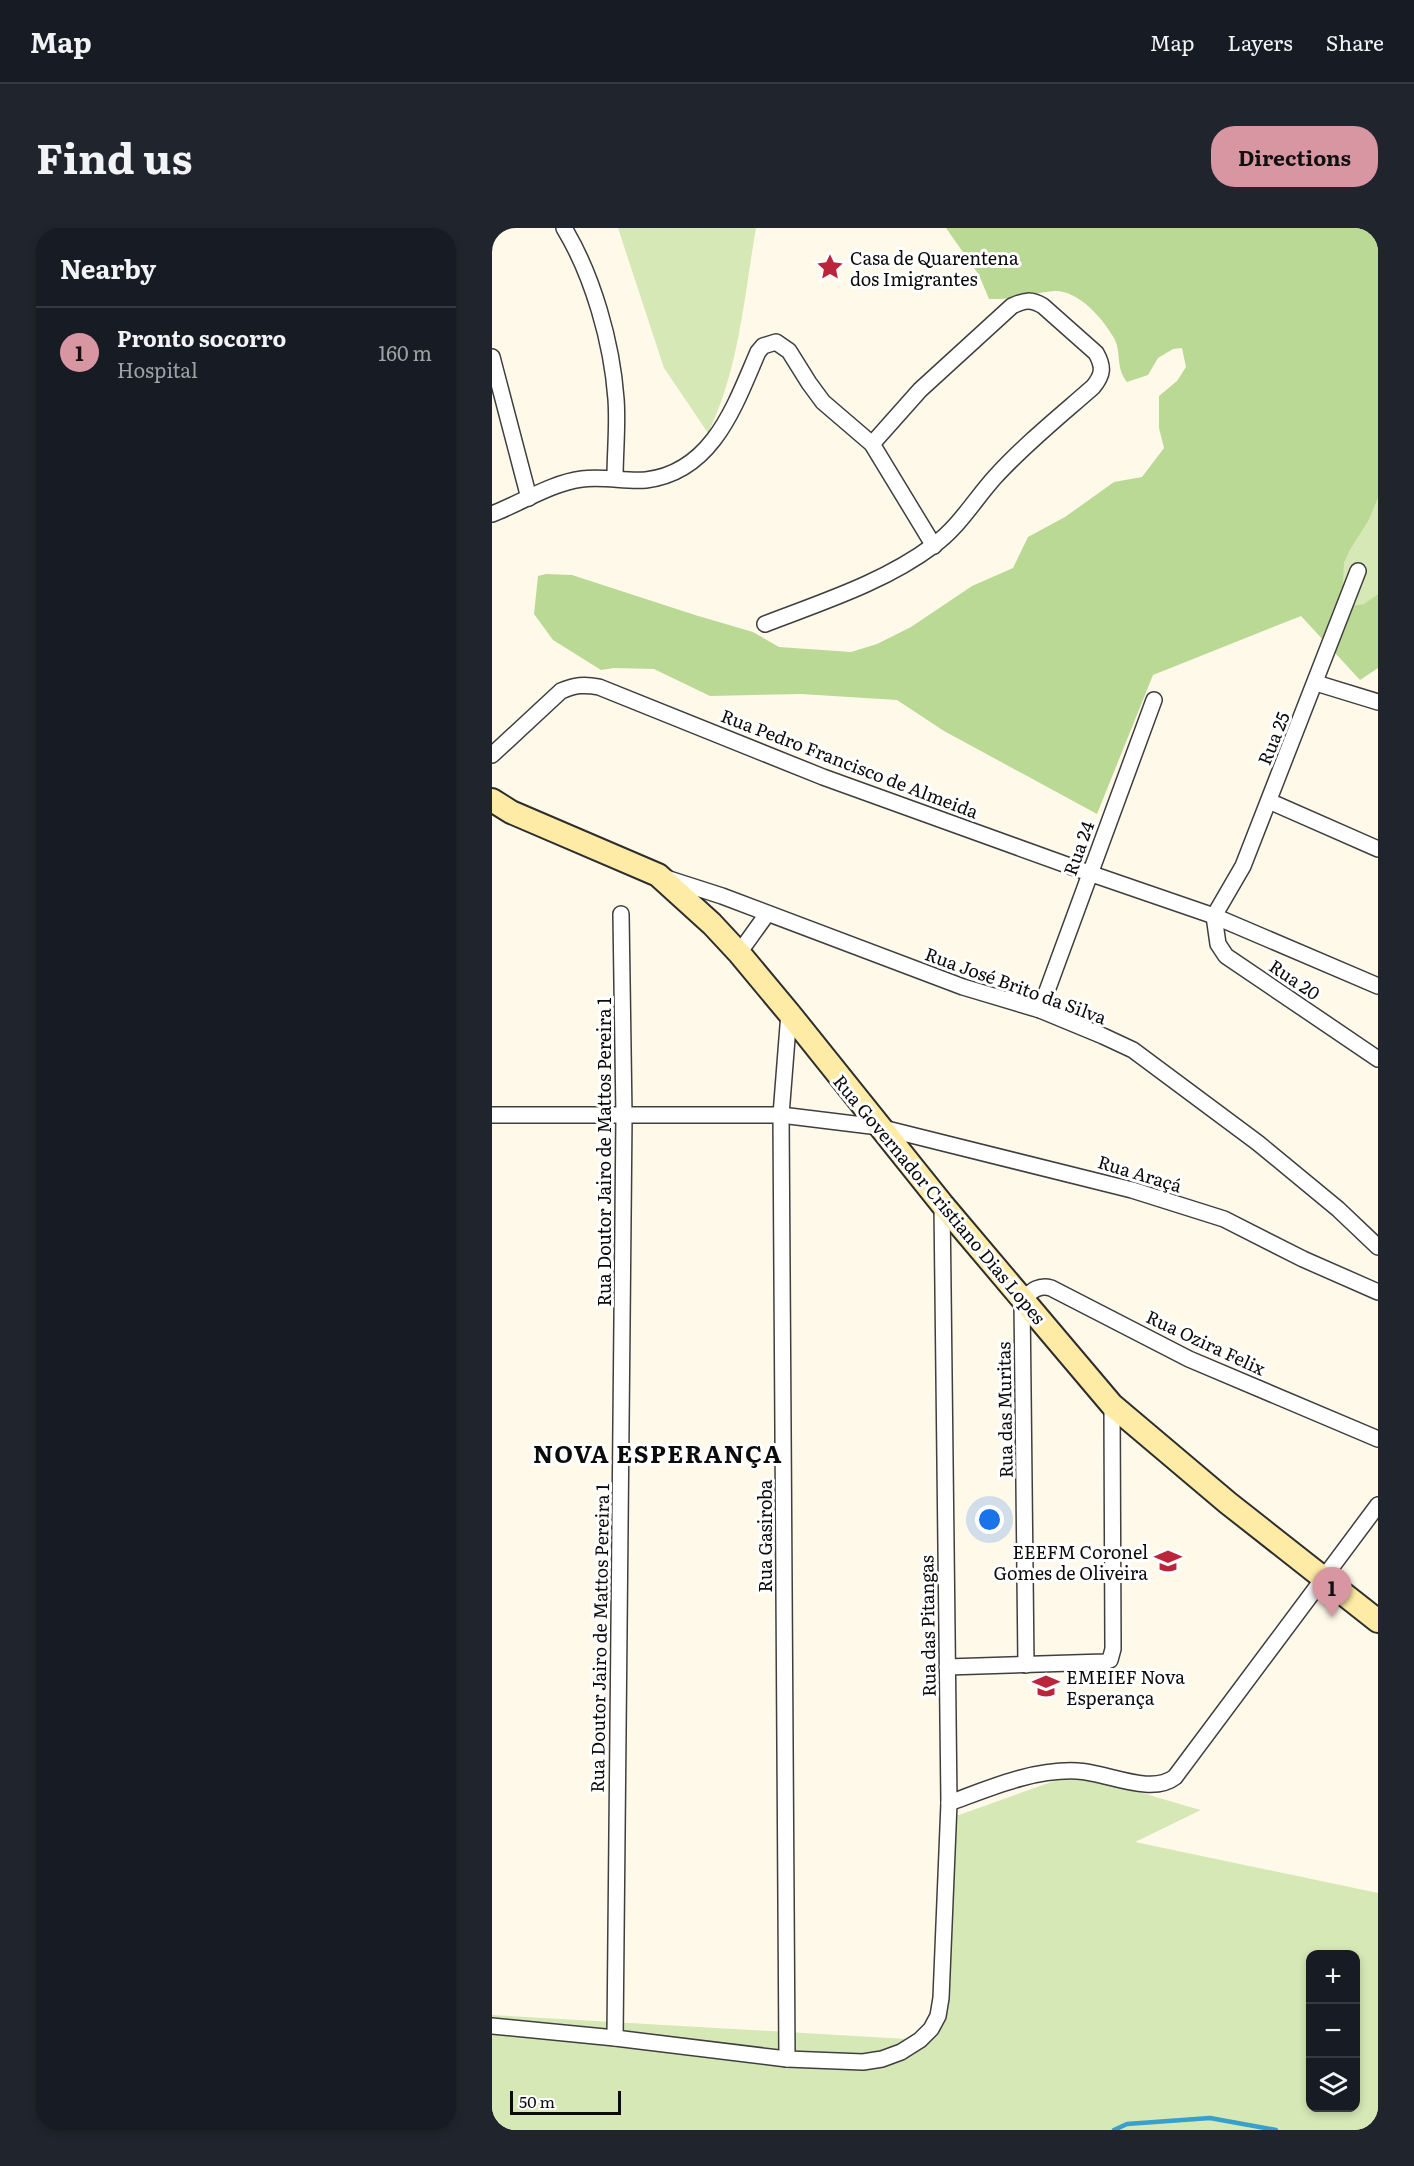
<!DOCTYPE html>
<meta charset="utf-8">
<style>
body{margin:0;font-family:Literata,serif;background:#20242c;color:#f1f3f6}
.controls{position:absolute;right:18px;bottom:18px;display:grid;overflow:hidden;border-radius:12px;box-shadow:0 3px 9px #0003}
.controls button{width:54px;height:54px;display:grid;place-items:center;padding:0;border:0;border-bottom:2px solid #363941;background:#171b24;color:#f1f3f6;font:30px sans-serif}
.scale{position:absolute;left:18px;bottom:15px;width:111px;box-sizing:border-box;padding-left:6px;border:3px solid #0c0c0c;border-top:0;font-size:16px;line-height:21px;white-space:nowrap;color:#0c0c0c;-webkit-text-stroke:4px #fff;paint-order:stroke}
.you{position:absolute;left:498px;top:1292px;width:21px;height:21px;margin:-15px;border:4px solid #fff;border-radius:50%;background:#1a73e8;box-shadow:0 0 0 9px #1a73e833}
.badge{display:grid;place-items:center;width:39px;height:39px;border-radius:50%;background:#d896a2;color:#111;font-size:20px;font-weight:700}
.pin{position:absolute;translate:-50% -50px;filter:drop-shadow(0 2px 3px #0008)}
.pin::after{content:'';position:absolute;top:32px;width:21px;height:18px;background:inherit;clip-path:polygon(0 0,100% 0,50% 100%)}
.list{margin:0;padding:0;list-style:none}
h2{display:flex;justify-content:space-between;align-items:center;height:78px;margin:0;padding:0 24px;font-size:26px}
h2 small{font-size:20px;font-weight:400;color:#9ea1a6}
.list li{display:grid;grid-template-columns:39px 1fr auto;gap:18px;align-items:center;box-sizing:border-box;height:90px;padding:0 24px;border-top:2px solid #363941}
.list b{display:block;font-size:22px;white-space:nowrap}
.list p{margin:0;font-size:20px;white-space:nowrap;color:#9ea1a6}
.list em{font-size:20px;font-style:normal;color:#9ea1a6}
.icon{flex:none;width:33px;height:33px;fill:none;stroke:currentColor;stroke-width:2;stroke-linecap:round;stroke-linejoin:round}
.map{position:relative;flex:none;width:886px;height:1902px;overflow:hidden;border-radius:24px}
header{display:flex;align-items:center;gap:36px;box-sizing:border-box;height:84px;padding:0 30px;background:#171b24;border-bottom:2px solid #363941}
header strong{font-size:28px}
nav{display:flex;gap:33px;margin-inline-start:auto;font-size:21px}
.intro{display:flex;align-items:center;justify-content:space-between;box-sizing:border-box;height:144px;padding:0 36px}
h1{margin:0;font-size:42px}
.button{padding:15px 27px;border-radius:24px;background:#d896a2;color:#111;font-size:21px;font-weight:700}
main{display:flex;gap:36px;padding:0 36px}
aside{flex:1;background:#171b24;border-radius:24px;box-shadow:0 3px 9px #0003}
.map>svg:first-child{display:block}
.green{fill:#d5e8b5;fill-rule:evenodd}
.forest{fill:#bad994}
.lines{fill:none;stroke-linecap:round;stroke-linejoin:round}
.stream{stroke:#37a0cc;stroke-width:4.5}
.street-casing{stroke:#3f3f3f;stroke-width:18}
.secondary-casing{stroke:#2e2e2e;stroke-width:26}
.street{stroke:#fff;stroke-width:15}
.secondary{stroke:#feeba6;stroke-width:22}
.labels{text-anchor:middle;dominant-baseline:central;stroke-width:6;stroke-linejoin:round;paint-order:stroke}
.poi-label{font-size:18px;fill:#0c0c0c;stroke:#fff;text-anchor:start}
.street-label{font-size:18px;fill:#0c0c0c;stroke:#fff}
.district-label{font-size:24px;font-weight:bold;letter-spacing:1.5px;fill:#0c0c0c;stroke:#fff}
</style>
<header>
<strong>Map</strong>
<nav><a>Map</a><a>Layers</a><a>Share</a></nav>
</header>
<div class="intro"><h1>Find us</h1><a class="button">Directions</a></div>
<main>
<aside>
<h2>Nearby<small></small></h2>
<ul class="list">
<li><span class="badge">1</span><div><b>Pronto socorro</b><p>Hospital</p></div><em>160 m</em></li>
</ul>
</aside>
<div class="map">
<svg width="886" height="1902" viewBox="0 0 886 1902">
<rect width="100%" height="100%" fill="#fff9ea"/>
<g class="green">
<path d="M126,0h138c-12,69 -17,142 -48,205l-44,-65z"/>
<path d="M886,270v96l-13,10 -20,2 -2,-13 1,-30 6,-13 19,-30z"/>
<path d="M579,1547c44,8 86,23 130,35l-66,32 243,51v237h-886v-115l415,24 22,-14 8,-14 5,-190zM818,1726h46v154h-46z"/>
</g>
<path class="forest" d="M454,0h432v270l-9,22 -19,30 -6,13 -1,30 3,13 18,-2 14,-10v74l-18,12 -59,-64 -148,59 -56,139 -153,-83 -47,-31 -96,-6 -91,2 -56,-27 -40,-1 -13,2 -48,-30 -19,-26 4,-38 8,-2 26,1 123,40 58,17 26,15 72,5 26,-8 34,-17 61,-41 41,-18 15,-31 37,-20 49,-35 28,-5 22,-29 -5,-20v-32l18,-15 9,-14 -4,-19 -9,1 -15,9 -10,17 -21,7c-12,-15 -5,-29 -13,-44 -11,-19 -35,-48 -60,-47 -23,2 -43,9 -65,8l-10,-24z"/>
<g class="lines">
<path class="stream" d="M622,1902l13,-6 83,-6 66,12"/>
<defs>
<g id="street">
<path d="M72,0c29,48 48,115 52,171 2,26 -1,53 -1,79"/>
<path d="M0,129l37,141"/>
<path d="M0,286c29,-11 59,-31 90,-35 21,-3 45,3 64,1 67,-8 89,-75 112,-128l5,-6 13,-4 13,9 20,32 14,19 49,42 62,102"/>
<path d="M273,396c57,-22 120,-42 169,-79 25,-18 41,-46 61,-68 30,-33 65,-61 98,-90 10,-12 11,-20 3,-34l-53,-47c-12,-7 -18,-6 -31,0l-92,84 -48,54"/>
<path d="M824,455l62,19"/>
<path d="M0,527l69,-64c14,-6 23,-7 38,-4l224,90 266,96 125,43 164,70"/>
<path d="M777,573l109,48"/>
<path d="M174,650l56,18 241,91 77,23 63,26 30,14 125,93 80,66 40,38"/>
<path d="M722,688l29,-50 115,-295"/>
<path d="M722,688l4,28 8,12 152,103"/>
<path d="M247,725l28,-39"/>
<path d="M548,782l114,-310"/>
<path d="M0,887h289l98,12 253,63 92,29 79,40 75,33"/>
<path d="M534,1437l-4,-365c9,-8 16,-16 29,-12l138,71 189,80"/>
<path d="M455,1439l157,-5 6,-2 3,-11 -1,-244"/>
<path d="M457,1575c41,-15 84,-34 128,-32 29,1 74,25 98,6l203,-272"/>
<path d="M0,1798l123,12 172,21 76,3 19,-3 19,-7 19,-12 11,-11 7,-13 3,-18 8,-195 -7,-599"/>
<path d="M123,1810l9,-922 -3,-202"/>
<path d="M295,1831l-6,-944 8,-102"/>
</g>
<path id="secondary" d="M0,572l19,12 147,63 54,49 27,29 50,60 153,191 170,201 116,98 150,118"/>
</defs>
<use href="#street" class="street-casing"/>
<use href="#secondary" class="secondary-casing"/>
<use href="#street" class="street"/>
<use href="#secondary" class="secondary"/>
</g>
<defs>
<symbol id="sight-bare" viewBox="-9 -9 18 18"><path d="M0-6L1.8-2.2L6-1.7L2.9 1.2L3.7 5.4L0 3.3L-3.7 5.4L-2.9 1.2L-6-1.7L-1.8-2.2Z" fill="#ba253c" stroke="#fff" stroke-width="2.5" paint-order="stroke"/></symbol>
<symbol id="school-bare" viewBox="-9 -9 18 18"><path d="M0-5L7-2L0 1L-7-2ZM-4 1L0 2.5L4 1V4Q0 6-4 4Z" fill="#ba253c" stroke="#fff" stroke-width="2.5" paint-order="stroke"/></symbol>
</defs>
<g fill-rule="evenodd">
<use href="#sight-bare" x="319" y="20" width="38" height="38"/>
<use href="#school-bare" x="657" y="1314" width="38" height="38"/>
<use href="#school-bare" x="535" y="1439" width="38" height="38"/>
</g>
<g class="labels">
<g class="poi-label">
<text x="358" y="29">Casa de Quarentena<tspan x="358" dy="21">dos Imigrantes</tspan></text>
<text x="656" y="1323" text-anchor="end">EEEFM Coronel<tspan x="656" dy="21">Gomes de Oliveira</tspan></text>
<text x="574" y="1448">EMEIEF Nova<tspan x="574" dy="21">Esperança</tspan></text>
</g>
<g class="street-label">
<text transform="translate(781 510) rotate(-68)">Rua 25</text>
<text transform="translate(358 535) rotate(21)">Rua Pedro Francisco de Almeida</text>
<text transform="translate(586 620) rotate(-70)">Rua 24</text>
<text transform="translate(803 751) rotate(34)">Rua 20</text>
<text transform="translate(524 757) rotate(20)">Rua José Brito da Silva</text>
<text transform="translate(111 924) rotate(-90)">Rua Doutor Jairo de Mattos Pereira 1</text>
<text transform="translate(648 945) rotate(17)">Rua Araçá</text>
<text transform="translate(448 971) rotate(50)">Rua Governador Cristiano Dias Lopes</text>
<text transform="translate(714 1114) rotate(25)">Rua Ozira Felix</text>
<text transform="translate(512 1182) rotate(-91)">Rua das Muritas</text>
<text transform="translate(272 1308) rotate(-90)">Rua Gasiroba</text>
<text transform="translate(435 1398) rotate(-91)">Rua das Pitangas</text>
<text transform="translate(107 1410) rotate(-89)">Rua Doutor Jairo de Mattos Pereira 1</text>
</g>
<g class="district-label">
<text x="166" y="1224">NOVA ESPERANÇA</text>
</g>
</g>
</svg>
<div class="controls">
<button>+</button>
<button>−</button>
<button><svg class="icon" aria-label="layers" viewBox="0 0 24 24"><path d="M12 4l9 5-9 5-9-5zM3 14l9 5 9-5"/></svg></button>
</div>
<div class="scale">50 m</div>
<div class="you"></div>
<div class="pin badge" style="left:840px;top:1389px">1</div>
</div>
</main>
